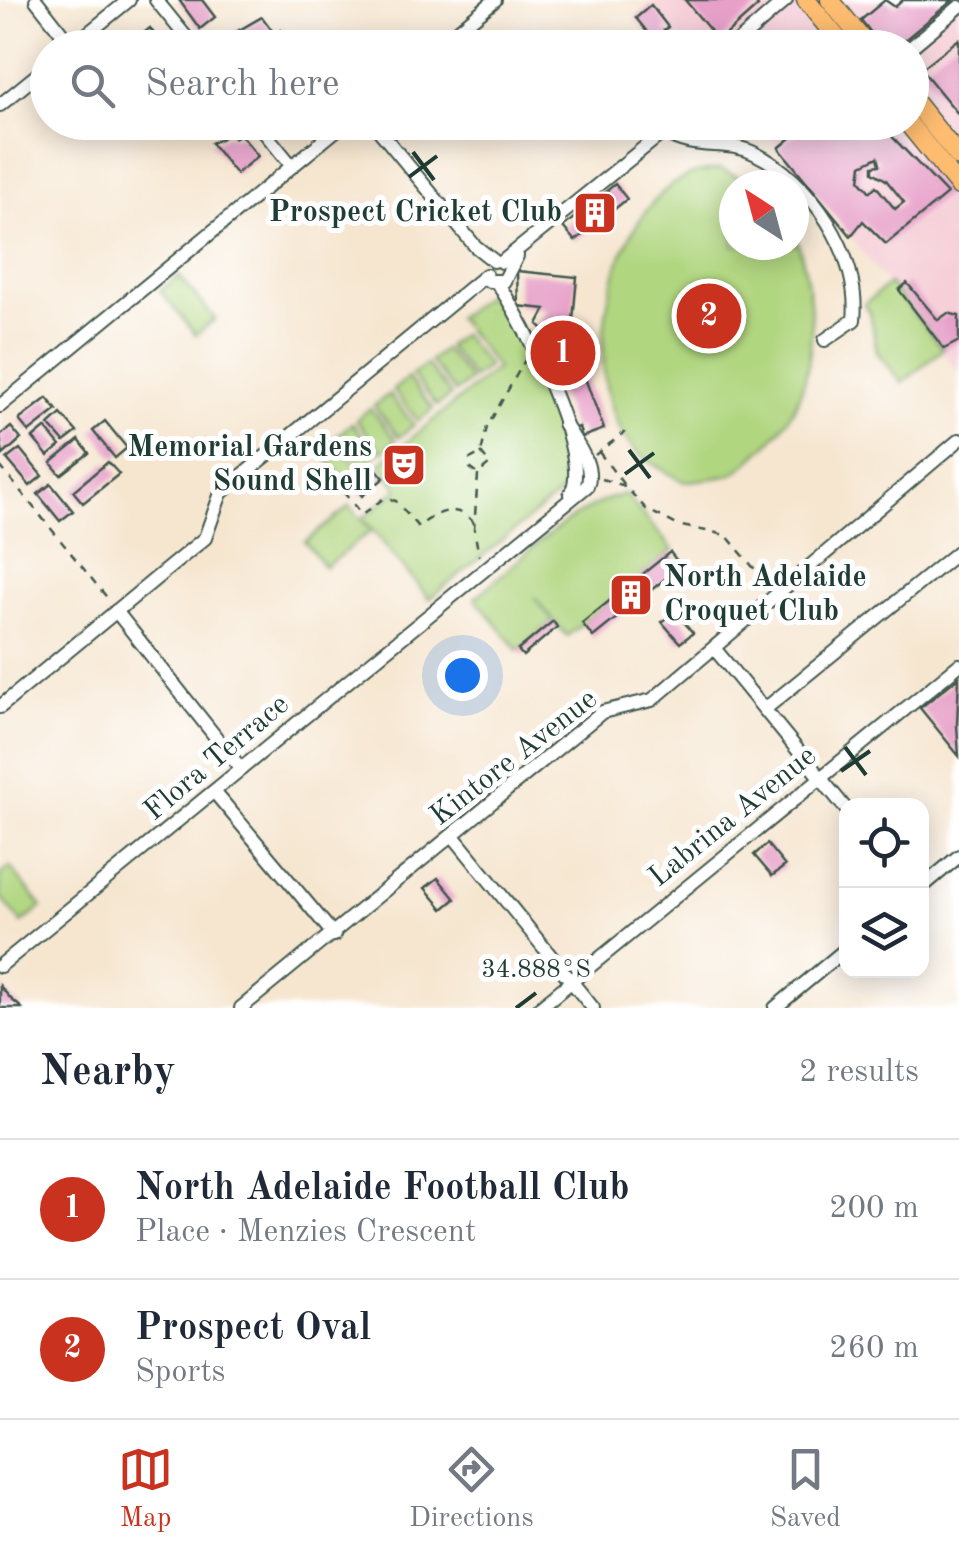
<!DOCTYPE html>
<meta charset="utf-8">
<style>
body{margin:0;font-family:"Old Standard TT",serif;background:#f6f6f7;color:#1f2937}
.controls{position:absolute;right:30px;bottom:30px;display:grid;overflow:hidden;border-radius:20px;box-shadow:0 5px 25px #0003}
.controls button{width:90px;height:90px;display:grid;place-items:center;padding:0;border:0;border-bottom:2px solid #e0e1e3;background:#fff;color:#1f2937;font:50px sans-serif}
.compass{position:absolute;left:719px;top:170px;width:90px;height:90px;border-radius:50%;background:#fff;box-shadow:0 5px 25px #0003;rotate:324deg}
.you{position:absolute;left:462px;top:675px;width:35px;height:35px;margin:-25px;border:8px solid #fff;border-radius:50%;background:#1a73e8;box-shadow:0 0 0 15px #1a73e833}
.badge{display:grid;place-items:center;width:65px;height:65px;border-radius:50%;background:#c8321e;color:#fff;font-size:32px;font-weight:700}
.pin{position:absolute;translate:-50% -50%;border:5px solid #fff;box-shadow:0 2px 10px #0006}
.list{margin:0;padding:0;list-style:none}
h2{display:flex;justify-content:space-between;align-items:center;height:130px;margin:0;padding:0 40px;font-size:42px}
h2 small{font-size:32px;font-weight:400;color:#747a83}
.list li{display:grid;grid-template-columns:65px 1fr auto;gap:30px;align-items:center;box-sizing:border-box;height:140px;padding:0 40px;border-top:2px solid #e0e1e3}
.list b{display:block;font-size:38px;white-space:nowrap}
.list p{margin:0;font-size:32px;white-space:nowrap;color:#747a83}
.list em{font-size:32px;font-style:normal;color:#747a83}
.icon{flex:none;width:55px;height:55px;fill:none;stroke:currentColor;stroke-width:2;stroke-linecap:round;stroke-linejoin:round}
.map{position:relative;flex:none;width:959px;height:1008px;overflow:hidden}
.search{position:absolute;background:#fff;box-shadow:0 5px 25px #0003;left:30px;right:30px;top:30px;height:110px;display:flex;align-items:center;gap:25px;box-sizing:border-box;padding:0 35px;border-radius:55px;color:#747a83;font-size:38px}
.sheet{height:410px;background:#fff}
nav{display:flex;justify-content:space-around;align-items:center;box-sizing:border-box;height:140px;border-top:2px solid #e0e1e3;background:#fff;font-size:28px;color:#747a83}
nav a{display:grid;justify-items:center;gap:5px}
nav .on{color:#c8321e}
.map>svg:first-child{display:block}
.built{fill:#f6cfd8}
.green{fill:#b1d680;stroke:#688a5a;stroke-width:2.5}
.building{fill:#e7a1c9;fill-rule:evenodd}
.lines{fill:none;stroke-linecap:round;stroke-linejoin:round}
.minor-casing{stroke:#3f564b;stroke-width:16}
.highway-casing{stroke:#3f564b;stroke-width:21}
.path{stroke:#3f564b;stroke-width:2.5;stroke-dasharray:8 8;stroke-linecap:butt}
.minor{stroke:#fff;stroke-width:12}
.highway{stroke:#fdbc70;stroke-width:18}
.ticks{fill:none;stroke:#1f3d34;stroke-width:4}
.labels{text-anchor:middle;dominant-baseline:central;stroke-width:10;stroke-linejoin:round;paint-order:stroke}
.poi-label{font-size:30px;font-weight:bold;fill:#1f3d34;stroke:#fff;text-anchor:end}
.street-label{font-size:30px;fill:#1f3d34;stroke:#fff}
.ticks-label{font-size:25px;text-anchor:middle;fill:#1f3d34;stroke:#fff;stroke-width:10;stroke-linejoin:round;paint-order:stroke}
</style>
<div class="map">
<svg width="959" height="1008" viewBox="0 0 959 1008">
<rect width="100%" height="100%" fill="#fff"/>
<filter id="ink" filterUnits="userSpaceOnUse"><feTurbulence type="fractalNoise" baseFrequency=".01" numOctaves="2"/><feDisplacementMap in="SourceGraphic" scale="20" xChannelSelector="R" yChannelSelector="G"/><feConvolveMatrix kernelMatrix="1 2 1 2 8 2 1 2 1" color-interpolation-filters="sRGB"/></filter>
<filter id="wash" filterUnits="userSpaceOnUse"><feTurbulence type="fractalNoise" baseFrequency=".0048" numOctaves="4" result="noise"/><feDisplacementMap in="SourceGraphic" scale="40" xChannelSelector="R" yChannelSelector="G"/><feGaussianBlur stdDeviation="2.25" result="paint"/><feColorMatrix in="noise" values="0 0 0 0 0 0 0 0 0 0 0 0 0 0 0 0 0 1.4 0 .05"/><feComposite in="paint" operator="in"/></filter>
<g filter="url(#wash)">
<rect width="100%" height="100%" fill="#f6e6d0"/>
<path class="built" d="M658,0h301v373l-200,-250 153,-1v-74l-252,-1 -24,-29z"/>
<g class="green">
<path d="M720,169l40,16h-26v60h60v-14c25,73 30,165 -34,220 -9,8 -19,20 -30,24 -14,4 -31,4 -46,7 -14,-9 -33,-17 -46,-29 -66,-61 -32,-244 52,-278 8,-4 21,-4 30,-6z"/>
<path d="M179,276l36,43 -19,16 -36,-44z"/>
<path d="M889,284l54,65 -41,34 -25,-31 -7,-40 -6,-8z"/>
<path d="M487,294l31,37 56,134 -6,22 -139,112 -66,-81 35,-29 -18,-25 117,-96 -40,-50z"/>
<path d="M462,334l26,32 -15,12 -26,-32z"/>
<path d="M444,349l26,31 -15,12 -25,-31z"/>
<path d="M426,364l25,31 -14,11 -25,-31z"/>
<path d="M408,378l25,31 -15,12 -25,-31z"/>
<path d="M389,394l25,31 -15,12 -25,-31z"/>
<path d="M370,408l26,32 -14,12 -26,-32z"/>
<path d="M352,423l25,31 -14,12 -25,-31z"/>
<path d="M334,438l25,31 -14,12 -25,-31z"/>
<path d="M625,494l48,56 -106,86 -33,-39 19,24 -35,29 -43,-52c46,-38 92,-89 150,-104z"/>
<path d="M350,506l21,25 -46,36 -20,-25z"/>
<path d="M10,867l32,40 -20,16 -22,-27v-21z"/>
</g>
<g id="blocks">
<g class="building">
<path d="M179,0h23l13,17 -15,12z"/>
<path d="M685,0h68l5,6 -39,35z"/>
<path d="M885,0l10,7 8,-7h50l-58,48h-12l-22,-28z"/>
<path d="M651,5l17,22 -4,3 14,18h-18l-24,-30z"/>
<path d="M262,17l12,16 -19,15h-22l-4,-12z"/>
<path d="M150,28l14,20h-30l-3,-5z"/>
<path d="M281,30l13,18h-36z"/>
<path d="M959,39v76l-38,-46z"/>
<path d="M810,122l69,1 68,71 -61,50 -23,-23 -12,15 -72,-88zM878,157l2,8 -7,1v6l13,8 18,22 -9,7 -19,-23 -6,6 -10,-12 2,-15z"/>
<path d="M230,134l4,4 6,-4 18,22 -22,18 -25,-31z"/>
<path d="M615,184l12,15 -52,42 -12,-14z"/>
<path d="M517,271l60,6 -5,54 2,18 30,80 -22,8 -3,-10 -6,2 -27,-70 5,-2 -4,-24 -9,-9 8,-15 -28,-3z"/>
<path d="M907,283l31,37 10,-7 11,3v25l-15,8 -45,-59z"/>
<path d="M47,398l10,12 -28,22 -10,-12z"/>
<path d="M61,414l16,18 -13,10 -15,-17z"/>
<path d="M105,421l22,27 -12,10 -22,-27z"/>
<path d="M11,427l10,12 -18,16 -3,-19z"/>
<path d="M45,428l15,18 -12,10 -15,-18z"/>
<path d="M79,440l10,13 -28,22 -10,-12z"/>
<path d="M20,449l22,27 -12,10 -23,-27z"/>
<path d="M108,462l11,12 -36,29 -10,-12z"/>
<path d="M374,466l10,12 -22,18 -9,-12z"/>
<path d="M51,484l22,27 -13,10 -22,-27z"/>
<path d="M670,552l11,14 -88,71 -11,-14z"/>
<path d="M675,611l18,22 -13,10 -18,-21z"/>
<path d="M553,621l4,6 -34,29 -5,-6z"/>
<path d="M959,677l-2,48 2,31 -39,-48z"/>
<path d="M767,844l18,22 -13,10 -18,-21z"/>
<path d="M438,878l17,21 -12,10 -18,-21z"/>
<path d="M0,986l11,13 11,9h-22z"/>
</g>
</g>
</g>
<g filter="url(#ink)">
<use href="#blocks" fill-opacity="0" stroke="#3f564b" stroke-width="2.5"/>
<g class="lines">
<defs>
<g id="minor">
<path d="M36,0l36,46"/>
<path d="M156,0l39,48"/>
<path d="M70,48l59,-48"/>
<path d="M437,48l58,-48"/>
<path d="M731,48l55,-48"/>
<path d="M910,48l49,-41"/>
<path d="M0,105l48,-39"/>
<path d="M256,122l36,44"/>
<path d="M372,122l103,124 19,15"/>
<path d="M664,132c33,21 58,6 90,21 57,27 107,103 100,167l-29,20"/>
<path d="M502,262l174,-140"/>
<path d="M489,281h15l13,-25"/>
<path d="M497,283c24,33 98,177 73,211"/>
<path d="M0,406l346,-284"/>
<path d="M116,611l125,158"/>
<path d="M714,648l132,161"/>
<path d="M0,707l205,-169 16,-45 265,-218"/>
<path d="M765,709l194,-158"/>
<path d="M216,794l118,141"/>
<path d="M454,837l139,171"/>
<path d="M922,887l37,-31"/>
<path d="M0,966l587,-480c9,-21 -13,-45 -23,-63"/>
<path d="M241,1008l361,-296 50,-12 307,-260"/>
<path d="M539,1008l420,-343"/>
<path d="M775,1008l71,-59"/>
</g>
<g id="highway">
<path d="M806,0l39,48"/>
<path d="M830,0l39,48"/>
<path d="M912,99l47,58"/>
<path d="M907,122l52,64"/>
</g>
</defs>
<use href="#minor" class="minor-casing"/>
<use href="#highway" class="highway-casing"/>
<g class="path">
<path d="M303,442l59,73 22,-17 12,3 22,26c19,-15 38,-25 56,-4"/>
<path d="M599,452l25,33"/>
<path d="M481,453l9,11 -12,10 -8,-6v-9l11,-6 6,-26 38,-67"/>
<path d="M595,455l30,-23"/>
<path d="M0,466l109,134"/>
<path d="M478,475l-4,54 5,27"/>
<path d="M602,479l23,7 21,23 31,16 49,10 43,51"/>
</g>
<use href="#minor" class="minor"/>
<use href="#highway" class="highway"/>
</g>
</g>
<path class="ticks" d="M413,152l21,28M409,177l28,-21M629,450l21,28M625,474l29,-21M845,747l21,28M841,771l29,-20M516,1008l20,-15"/>
<defs>
<symbol id="building-square" viewBox="-11 -11 22 22"><rect x="-9" y="-9" width="18" height="18" rx="4" fill="#c8321e" stroke="#fff"/><path d="M-4-6H4V6H1V3H-1V6H-4ZM-2.5-4.3h1.7v1.8h-1.7ZM.8-4.3h1.7v1.8H.8ZM-2.5-1h1.7V.8h-1.7ZM.8-1h1.7V.8H.8Z" fill="#fff"/></symbol>
<symbol id="theatre-square" viewBox="-11 -11 22 22"><rect x="-9" y="-9" width="18" height="18" rx="4" fill="#c8321e" stroke="#fff"/><path d="M-5-5.5Q0-4 5-5.5V0Q5 5 0 6Q-5 5-5 0ZM-3.3-2.5H-1v1.5H-3.3ZM1-2.5H3.3v1.5H1ZM-2.8 1Q0 5.5 2.8 1Z" fill="#fff"/></symbol>
</defs>
<g fill-rule="evenodd">
<use href="#building-square" x="570" y="188" width="50" height="50"/>
<use href="#theatre-square" x="379" y="440" width="50" height="50"/>
<use href="#building-square" x="606" y="570" width="50" height="50"/>
</g>
<g class="labels">
<g class="poi-label">
<text x="562" y="213">Prospect Cricket Club</text>
<text x="372" y="448">Memorial Gardens<tspan x="372" dy="34">Sound Shell</tspan></text>
<text x="664" y="578" text-anchor="start">North Adelaide<tspan x="664" dy="34">Croquet Club</tspan></text>
</g>
<g class="street-label">
<text transform="translate(217 758) rotate(-40)">Flora Terrace</text>
<text transform="translate(514 758) rotate(-38)">Kintore Avenue</text>
<text transform="translate(733 817) rotate(-39)">Labrina Avenue</text>
</g>
</g>
<g class="ticks-label">
<text x="536" y="977">34.888°S</text>
</g>
</svg>
<div class="controls">
<button><svg class="icon" aria-label="locate" viewBox="0 0 24 24"><circle cx="12" cy="12" r="6"/><path d="M12 2v4M12 18v4M2 12h4M18 12h4"/></svg></button>
<button><svg class="icon" aria-label="layers" viewBox="0 0 24 24"><path d="M12 4l9 5-9 5-9-5zM3 14l9 5 9-5"/></svg></button>
</div>
<svg class="compass" viewBox="-18 -18 36 36"><path d="M0-13l5 13h-10z" fill="#e53935"/><path d="M0 13l5-13h-10z" fill="#747a83"/></svg>
<div class="you"></div>
<div class="pin badge" style="left:563px;top:353px">1</div>
<div class="pin badge" style="left:709px;top:316px">2</div>
<div class="search"><svg class="icon" aria-label="search" viewBox="0 0 24 24"><circle cx="10" cy="10" r="6"/><path d="M15 15l6 6"/></svg>Search here</div>
</div>
<section class="sheet">
<h2>Nearby<small>2 results</small></h2>
<ul class="list">
<li><span class="badge">1</span><div><b>North Adelaide Football Club</b><p>Place · Menzies Crescent</p></div><em>200 m</em></li>
<li><span class="badge">2</span><div><b>Prospect Oval</b><p>Sports</p></div><em>260 m</em></li>
</ul>
</section>
<nav>
<a class="on"><svg class="icon" aria-label="map" viewBox="0 0 24 24"><path d="M3 6l6-2 6 2 6-2v14l-6 2-6-2-6 2zM9 4v14M15 6v14"/></svg>Map</a>
<a><svg class="icon" aria-label="directions" viewBox="0 0 24 24"><path d="M12 3l9 9-9 9-9-9zM9 14v-3h6M13 9l2 2-2 2"/></svg>Directions</a>
<a><svg class="icon" aria-label="saved" viewBox="0 0 24 24"><path d="M7 4h10v16l-5-4-5 4z"/></svg>Saved</a>
</nav>
